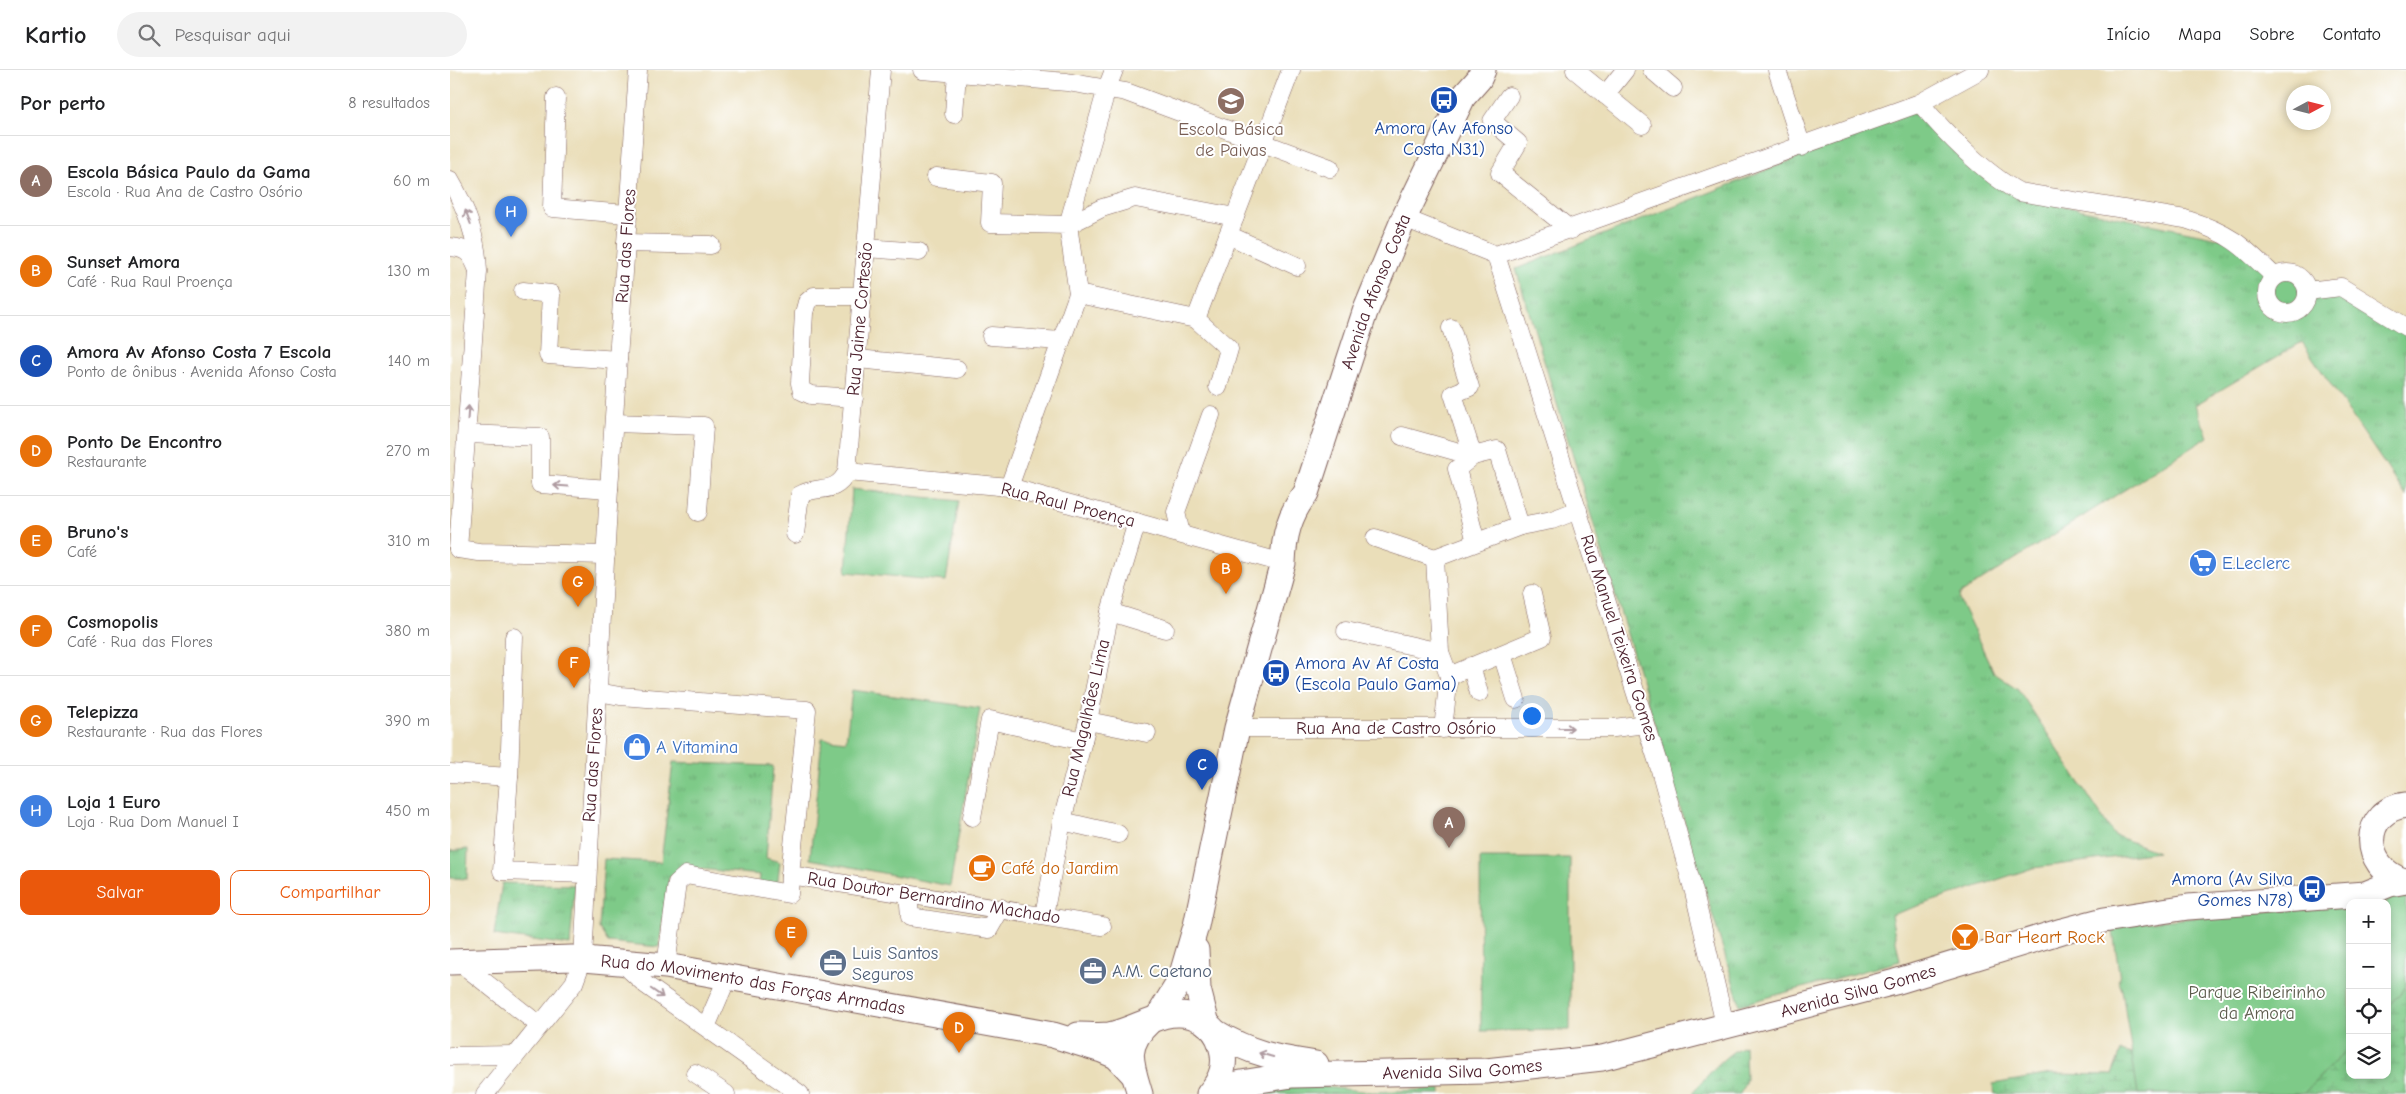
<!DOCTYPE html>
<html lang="pt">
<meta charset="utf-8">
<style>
body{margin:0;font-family:"Comic Neue",sans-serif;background:#f2f2f2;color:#202124}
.controls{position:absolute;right:15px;bottom:15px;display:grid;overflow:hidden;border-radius:10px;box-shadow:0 2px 8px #0003}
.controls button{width:45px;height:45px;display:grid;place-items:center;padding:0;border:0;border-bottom:1px solid #e0e0e0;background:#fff;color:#202124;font:25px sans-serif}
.compass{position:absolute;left:1836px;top:15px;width:45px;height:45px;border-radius:50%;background:#fff;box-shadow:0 2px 8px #0003;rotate:83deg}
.you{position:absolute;left:1081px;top:645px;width:18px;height:18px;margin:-12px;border:4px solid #fff;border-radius:50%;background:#1a73e8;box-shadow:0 0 0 8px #1a73e833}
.badge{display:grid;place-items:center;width:32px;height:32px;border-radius:50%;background:#ea580c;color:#fff;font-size:16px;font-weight:700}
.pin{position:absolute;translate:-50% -41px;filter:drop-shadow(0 1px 2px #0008)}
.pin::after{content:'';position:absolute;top:26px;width:18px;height:15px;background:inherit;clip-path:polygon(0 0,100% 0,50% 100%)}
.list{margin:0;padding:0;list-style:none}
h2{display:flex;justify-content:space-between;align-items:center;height:65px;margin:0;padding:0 20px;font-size:21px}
h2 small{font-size:16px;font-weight:400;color:#757577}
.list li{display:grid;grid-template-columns:32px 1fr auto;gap:15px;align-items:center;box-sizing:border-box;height:90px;padding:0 20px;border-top:1px solid #e0e0e0}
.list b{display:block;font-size:19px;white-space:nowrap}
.list p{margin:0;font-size:16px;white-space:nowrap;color:#757577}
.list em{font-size:16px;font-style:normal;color:#757577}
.actions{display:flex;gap:10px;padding:15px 20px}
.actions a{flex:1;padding:11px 0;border:1px solid #ea580c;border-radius:10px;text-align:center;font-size:18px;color:#ea580c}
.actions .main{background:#ea580c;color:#fff}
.icon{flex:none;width:28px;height:28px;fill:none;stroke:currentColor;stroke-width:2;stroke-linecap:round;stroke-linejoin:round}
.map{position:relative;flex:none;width:1956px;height:1024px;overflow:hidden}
header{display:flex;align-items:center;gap:30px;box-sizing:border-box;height:70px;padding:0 25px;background:#fff;border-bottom:1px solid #e0e0e0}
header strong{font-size:24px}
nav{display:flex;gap:28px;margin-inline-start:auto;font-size:18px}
.search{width:350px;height:45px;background:#f2f2f2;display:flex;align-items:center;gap:12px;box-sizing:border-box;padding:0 18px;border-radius:28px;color:#757577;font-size:19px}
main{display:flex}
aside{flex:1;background:#fff}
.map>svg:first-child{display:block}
.grass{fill:url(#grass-tufts);stroke:#64745a}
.wetland{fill:url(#wetland-marsh);stroke:#64745a}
.park{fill:#7eca88;stroke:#64745a}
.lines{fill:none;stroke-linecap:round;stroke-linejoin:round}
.street-casing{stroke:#82625d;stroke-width:19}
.secondary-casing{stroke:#82625d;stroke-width:27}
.street{stroke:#fff;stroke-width:18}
.secondary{stroke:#fff;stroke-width:25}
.oneway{stroke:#ae9aa0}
.labels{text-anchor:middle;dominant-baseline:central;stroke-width:4;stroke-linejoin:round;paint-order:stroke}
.transit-label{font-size:18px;fill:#164399;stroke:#fff}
.education-label{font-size:18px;fill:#785e54;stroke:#fff}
.street-label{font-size:18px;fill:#4a1f2b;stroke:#fff}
.shop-label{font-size:18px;fill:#366cbe;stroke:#fff;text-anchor:start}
.food-label{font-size:18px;fill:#c56008;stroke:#fff;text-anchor:start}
.service-label{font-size:18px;fill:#4e5e75;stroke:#fff;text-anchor:start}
.park-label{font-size:18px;fill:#5c5b4c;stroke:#fff}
</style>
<header>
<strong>Kartio</strong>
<div class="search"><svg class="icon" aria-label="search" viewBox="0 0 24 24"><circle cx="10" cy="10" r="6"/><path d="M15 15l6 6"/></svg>Pesquisar aqui</div>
<nav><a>Início</a><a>Mapa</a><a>Sobre</a><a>Contato</a></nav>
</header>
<main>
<aside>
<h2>Por perto<small>8 resultados</small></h2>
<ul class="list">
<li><span class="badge" style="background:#8d6e63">A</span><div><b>Escola Básica Paulo da Gama</b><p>Escola · Rua Ana de Castro Osório</p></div><em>60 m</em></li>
<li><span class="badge" style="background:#e8710a">B</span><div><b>Sunset Amora</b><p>Café · Rua Raul Proença</p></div><em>130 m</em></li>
<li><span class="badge" style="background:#1a4fb4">C</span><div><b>Amora Av Afonso Costa 7 Escola</b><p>Ponto de ônibus · Avenida Afonso Costa</p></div><em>140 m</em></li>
<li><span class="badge" style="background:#e8710a">D</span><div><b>Ponto De Encontro</b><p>Restaurante</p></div><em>270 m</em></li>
<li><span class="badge" style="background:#e8710a">E</span><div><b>Bruno's</b><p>Café</p></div><em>310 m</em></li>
<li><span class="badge" style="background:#e8710a">F</span><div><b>Cosmopolis</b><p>Café · Rua das Flores</p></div><em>380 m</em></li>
<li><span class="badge" style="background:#e8710a">G</span><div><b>Telepizza</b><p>Restaurante · Rua das Flores</p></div><em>390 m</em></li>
<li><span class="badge" style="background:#3f7fe0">H</span><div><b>Loja 1 Euro</b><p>Loja · Rua Dom Manuel I</p></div><em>450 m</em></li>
</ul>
<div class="actions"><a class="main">Salvar</a><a>Compartilhar</a></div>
</aside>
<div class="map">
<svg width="1956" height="1024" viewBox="0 0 1956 1024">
<defs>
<pattern id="grass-tufts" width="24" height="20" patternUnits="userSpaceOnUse" patternTransform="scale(1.25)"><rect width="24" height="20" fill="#7eca88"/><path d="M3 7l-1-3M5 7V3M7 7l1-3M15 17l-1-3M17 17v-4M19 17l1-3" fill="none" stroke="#6ead76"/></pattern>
<pattern id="wetland-marsh" width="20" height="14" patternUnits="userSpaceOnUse" patternTransform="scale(1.25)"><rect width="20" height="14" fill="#7eca88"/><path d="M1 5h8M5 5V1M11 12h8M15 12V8" fill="none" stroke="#6ead76"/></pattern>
</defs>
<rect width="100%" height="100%" fill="#fff"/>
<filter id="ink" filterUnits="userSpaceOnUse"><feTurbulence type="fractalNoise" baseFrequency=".02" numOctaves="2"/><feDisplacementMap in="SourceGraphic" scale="10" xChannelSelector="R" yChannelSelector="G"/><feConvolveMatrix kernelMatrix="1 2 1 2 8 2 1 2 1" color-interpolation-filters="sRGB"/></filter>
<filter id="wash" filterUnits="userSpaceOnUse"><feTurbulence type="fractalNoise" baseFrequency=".0096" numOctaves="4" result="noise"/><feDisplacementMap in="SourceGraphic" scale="20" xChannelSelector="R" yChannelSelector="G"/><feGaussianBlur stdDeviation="1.12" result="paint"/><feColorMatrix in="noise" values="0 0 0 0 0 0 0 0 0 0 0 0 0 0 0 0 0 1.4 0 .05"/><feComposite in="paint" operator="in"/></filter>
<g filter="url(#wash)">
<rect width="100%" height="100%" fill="#eadeb9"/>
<g class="grass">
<path d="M1464,42l106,85 232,48 154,85v166l-104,-154 -107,63 13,32 -248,157 -1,5 35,74 24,16 96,146 44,17 -125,16 -142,47 9,46 -160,44 -224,-736z"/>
<path d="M223,692l100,4 -7,92 14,4 -3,25 -18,-1 1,-11 -78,-8 -13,11 -10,69 -51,-5 -9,-14 5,-69 57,3z"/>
<path d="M18,779l-1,30 -17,-1v-27z"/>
<path d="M52,813l73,2 -5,60 -76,-10z"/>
</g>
<g class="wetland">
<path d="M1956,906v118h-119l63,-58v39h37v-79z"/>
<path d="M1295,976l1,34 -6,14h-48c11,-14 36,-44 53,-48z"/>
<path d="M1671,981l83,24 17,19h-226l-2,-10 58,-10 61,1z"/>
</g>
<g class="park">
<path d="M402,419l107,12 -13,80 -100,-9z"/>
<path d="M402,620l128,18 -30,178 -140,-27 12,-121 24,3z"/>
<path d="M1030,788h90v172l-89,1z"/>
<path d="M1956,818v99l-19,20v-104h-30z"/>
<path d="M1900,834v142l-47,48h-165l-16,-104 -4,-11h2l-8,-54z"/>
<path d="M846,1014l76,8 69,-3v5h-195z"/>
</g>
</g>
<g filter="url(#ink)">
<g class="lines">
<defs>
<g id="street">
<path d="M472,0l145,12 59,10 204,76"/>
<path d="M1125,0l67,55"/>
<path d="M1202,0l21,18"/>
<path d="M1327,0l25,77"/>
<path d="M1155,25l20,-25"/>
<path d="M1059,26l-17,25 26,22 -18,30 71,57"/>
<path d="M106,27l-4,111 75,6"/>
<path d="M1470,33c25,30 64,70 99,89l166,27c45,14 57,26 90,58"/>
<path d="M504,44l3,-41"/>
<path d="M486,107l56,6 -2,40 78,2 10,69 118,25"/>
<path d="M0,110c17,29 27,57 28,91l-20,278"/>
<path d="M954,148l92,37 424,-152 60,-33"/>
<path d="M618,155l34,-17 33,-10 100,19"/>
<path d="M618,155l39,-137 7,-18"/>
<path d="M778,165l69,31"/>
<path d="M176,173l85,2"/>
<path d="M0,177c16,1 21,6 27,21"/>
<path d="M416,178l53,4"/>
<path d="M1046,185l163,511 35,126 31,133"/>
<circle cx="1837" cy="223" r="20"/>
<path d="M73,221l28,3 -3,61 70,5"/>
<path d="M1857,221l34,-4 65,40"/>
<path d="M541,266l70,5"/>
<path d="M408,289l99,10"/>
<path d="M768,317l11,-38 -33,-30 95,-249"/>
<path d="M404,328l-43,-3 -9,-4 -2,-8 4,-70 3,-11 7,-6h48"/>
<path d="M164,353l90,3 -6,86"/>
<path d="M17,364l73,3v47l69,5"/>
<path d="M952,366l71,20 -16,13 19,73"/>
<path d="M397,402l162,15 274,76"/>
<path d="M559,417l69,-193"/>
<path d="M1070,456l32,-6 26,-10"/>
<path d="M345,464l5,-39c18,-11 35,1 47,-23l34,-402"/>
<path d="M731,464l-5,-22 35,-97"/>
<path d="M925,468l60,20"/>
<path d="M8,479l21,3 127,3"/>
<path d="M660,542l55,17"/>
<path d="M896,561l94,21"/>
<path d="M1052,584l14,45"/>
<path d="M1021,596l8,27"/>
<path d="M999,606l93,-39 -10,-43"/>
<path d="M148,622l22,4 187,14 -17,165 312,51"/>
<path d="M638,651l59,12"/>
<path d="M787,658h377l31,-4"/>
<path d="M993,659l6,-53 -9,-24 -5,-94 85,-32 -23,-76 -24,6 -20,-62 17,-7 -19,-59"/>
<path d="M0,703l59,4 -7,94 84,3"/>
<path d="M59,707l5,-140"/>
<path d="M522,747l18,-97 93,21"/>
<path d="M612,751l56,13"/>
<path d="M458,824l2,23 79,12 12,-21"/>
<path d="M594,845l18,-94 26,-100 22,-109 27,-90"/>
<path d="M8,891l81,64"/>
<path d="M170,891l26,24 154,109"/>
<path d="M216,896l11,-83 9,-8 103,19 1,-19"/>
<path d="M256,957l22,-51"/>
<path d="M0,986l64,-1"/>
<path d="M245,1003l31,21"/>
<path d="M35,1024l89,-111 9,-25 26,-469 29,-419"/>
</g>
<g id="secondary">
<path d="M1954,811c-44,-14 -43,-71 2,-76"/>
<path d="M746,880l2,39 9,35"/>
<path id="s1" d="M0,892l122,-4 94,8 387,69 49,15 14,6 17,18"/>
<path id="s2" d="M708,947l22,-36 16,-55 41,-198 46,-165c1,-27 6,-48 23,-70l59,-181 39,-94 59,-121 16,-18 4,-9"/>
<path d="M765,962c36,22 61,26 101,32"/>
<path d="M628,965c10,0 21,1 31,0 32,-6 62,-34 94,-14 8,5 15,14 18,24 6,19 1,34 -12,49"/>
<path d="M690,1024c-9,-30 -17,-48 9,-72"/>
<path id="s3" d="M760,1024l31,-11 51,-8 194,-4 116,-13 293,-76 167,-51 42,-11 84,-13 177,-13 25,-10 16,-3"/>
</g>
</defs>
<use href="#street" class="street-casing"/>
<use href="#secondary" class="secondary-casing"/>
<use href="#street" class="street"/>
<use href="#secondary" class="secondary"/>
</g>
<defs><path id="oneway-shaft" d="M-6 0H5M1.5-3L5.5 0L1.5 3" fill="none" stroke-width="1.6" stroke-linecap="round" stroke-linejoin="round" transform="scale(1.25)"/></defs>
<g class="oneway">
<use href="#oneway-shaft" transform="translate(18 147) rotate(-111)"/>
<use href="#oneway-shaft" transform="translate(18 343) rotate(-86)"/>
<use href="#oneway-shaft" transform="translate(111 416) rotate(-176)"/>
<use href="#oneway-shaft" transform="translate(1116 658)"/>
<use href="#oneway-shaft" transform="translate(207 923) rotate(35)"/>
<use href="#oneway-shaft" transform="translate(816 985) rotate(-164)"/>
</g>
</g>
<defs>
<symbol id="bus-disc" viewBox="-11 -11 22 22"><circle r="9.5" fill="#1a4fb4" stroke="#fff"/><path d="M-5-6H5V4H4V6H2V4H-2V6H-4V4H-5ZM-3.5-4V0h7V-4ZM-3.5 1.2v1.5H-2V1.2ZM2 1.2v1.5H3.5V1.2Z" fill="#fff"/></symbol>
<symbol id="school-disc" viewBox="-11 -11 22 22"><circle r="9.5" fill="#8d6e63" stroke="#fff"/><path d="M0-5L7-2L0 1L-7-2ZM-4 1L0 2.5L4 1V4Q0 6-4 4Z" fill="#fff"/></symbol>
<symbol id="supermarket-disc" viewBox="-11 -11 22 22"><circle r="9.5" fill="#3f7fe0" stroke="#fff"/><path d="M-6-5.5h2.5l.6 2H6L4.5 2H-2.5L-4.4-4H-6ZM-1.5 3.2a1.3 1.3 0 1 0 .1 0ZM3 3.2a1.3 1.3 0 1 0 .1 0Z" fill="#fff"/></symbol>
<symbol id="shop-disc" viewBox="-11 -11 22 22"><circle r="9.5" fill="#3f7fe0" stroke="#fff"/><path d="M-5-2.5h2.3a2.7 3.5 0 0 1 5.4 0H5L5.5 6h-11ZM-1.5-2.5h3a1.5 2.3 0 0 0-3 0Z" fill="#fff"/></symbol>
<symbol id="cafe-disc" viewBox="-11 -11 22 22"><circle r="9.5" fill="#e8710a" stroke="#fff"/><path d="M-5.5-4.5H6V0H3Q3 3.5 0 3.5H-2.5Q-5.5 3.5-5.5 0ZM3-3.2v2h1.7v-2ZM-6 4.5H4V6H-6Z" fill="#fff"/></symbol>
<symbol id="bar-disc" viewBox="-11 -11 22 22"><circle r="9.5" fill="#e8710a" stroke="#fff"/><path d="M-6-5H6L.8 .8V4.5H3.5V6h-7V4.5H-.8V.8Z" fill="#fff"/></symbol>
<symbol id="office-disc" viewBox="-11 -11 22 22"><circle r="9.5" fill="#5c6f8a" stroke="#fff"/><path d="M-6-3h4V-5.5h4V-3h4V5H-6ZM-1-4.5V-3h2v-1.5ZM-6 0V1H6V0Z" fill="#fff"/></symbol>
</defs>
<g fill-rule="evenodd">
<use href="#bus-disc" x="978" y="14" width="32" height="32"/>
<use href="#school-disc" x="765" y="15" width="32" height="32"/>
<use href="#supermarket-disc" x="1737" y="477" width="32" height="32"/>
<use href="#bus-disc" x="810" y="587" width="32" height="32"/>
<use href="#shop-disc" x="171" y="661" width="32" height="32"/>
<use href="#cafe-disc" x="516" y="782" width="32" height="32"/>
<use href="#bus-disc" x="1846" y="803" width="32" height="32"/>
<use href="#bar-disc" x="1499" y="851" width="32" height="32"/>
<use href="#office-disc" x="367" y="877" width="32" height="32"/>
<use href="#office-disc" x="627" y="885" width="32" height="32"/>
</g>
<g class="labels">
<g class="transit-label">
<text x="994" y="58">Amora (Av Afonso<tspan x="994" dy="21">Costa N31)</tspan></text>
<text x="845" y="593" text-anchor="start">Amora Av Af Costa<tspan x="845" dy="21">(Escola Paulo Gama)</tspan></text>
<text x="1843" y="809" text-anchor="end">Amora (Av Silva<tspan x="1843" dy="21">Gomes N78)</tspan></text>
</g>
<g class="education-label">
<text x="781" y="59">Escola Básica<tspan x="781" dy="21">de Paivas</tspan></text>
</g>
<g class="street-label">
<text transform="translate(176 176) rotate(-86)">Rua das Flores</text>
<text stroke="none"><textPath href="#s2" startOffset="761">Avenida Afonso Costa</textPath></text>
<text transform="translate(410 249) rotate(-85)">Rua Jaime Cortesão</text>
<text transform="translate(618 435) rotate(14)">Rua Raul Proença</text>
<text transform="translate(1169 568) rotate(72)">Rua Manuel Teixeira Gomes</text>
<text transform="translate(636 648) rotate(-77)">Rua Magalhães Lima</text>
<text x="946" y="658">Rua Ana de Castro Osório</text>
<text transform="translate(143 695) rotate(-86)">Rua das Flores</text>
<text transform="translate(484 828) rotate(9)">Rua Doutor Bernardino Machado</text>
<text stroke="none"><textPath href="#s1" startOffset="305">Rua do Movimento das Forças Armadas</textPath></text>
<text stroke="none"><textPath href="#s3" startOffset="660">Avenida Silva Gomes</textPath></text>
<text stroke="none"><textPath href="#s3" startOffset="255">Avenida Silva Gomes</textPath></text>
</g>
<g class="shop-label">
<text x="1772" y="493">E.Leclerc</text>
<text x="206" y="677">A Vitamina</text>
</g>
<g class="food-label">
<text x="551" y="798">Café do Jardim</text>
<text x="1534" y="867">Bar Heart Rock</text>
</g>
<g class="service-label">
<text x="402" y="883">Luis Santos<tspan x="402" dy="21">Seguros</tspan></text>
<text x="662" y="901">A.M. Caetano</text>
</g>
<g class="park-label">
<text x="1807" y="922">Parque Ribeirinho<tspan x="1807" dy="21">da Amora</tspan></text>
</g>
</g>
</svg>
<div class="controls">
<button>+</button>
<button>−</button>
<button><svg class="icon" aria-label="locate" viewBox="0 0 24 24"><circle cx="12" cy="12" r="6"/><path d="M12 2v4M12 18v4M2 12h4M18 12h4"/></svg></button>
<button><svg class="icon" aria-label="layers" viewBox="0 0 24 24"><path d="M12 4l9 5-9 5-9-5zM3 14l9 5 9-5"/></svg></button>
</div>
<svg class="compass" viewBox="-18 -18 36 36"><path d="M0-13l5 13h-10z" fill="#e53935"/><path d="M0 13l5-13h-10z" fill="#757577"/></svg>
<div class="you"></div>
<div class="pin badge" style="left:999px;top:778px;background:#8d6e63">A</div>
<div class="pin badge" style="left:776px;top:524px;background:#e8710a">B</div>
<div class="pin badge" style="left:752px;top:720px;background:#1a4fb4">C</div>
<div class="pin badge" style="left:509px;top:983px;background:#e8710a">D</div>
<div class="pin badge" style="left:341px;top:888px;background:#e8710a">E</div>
<div class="pin badge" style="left:124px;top:618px;background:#e8710a">F</div>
<div class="pin badge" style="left:128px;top:537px;background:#e8710a">G</div>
<div class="pin badge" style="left:61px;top:167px;background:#3f7fe0">H</div>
</div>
</main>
